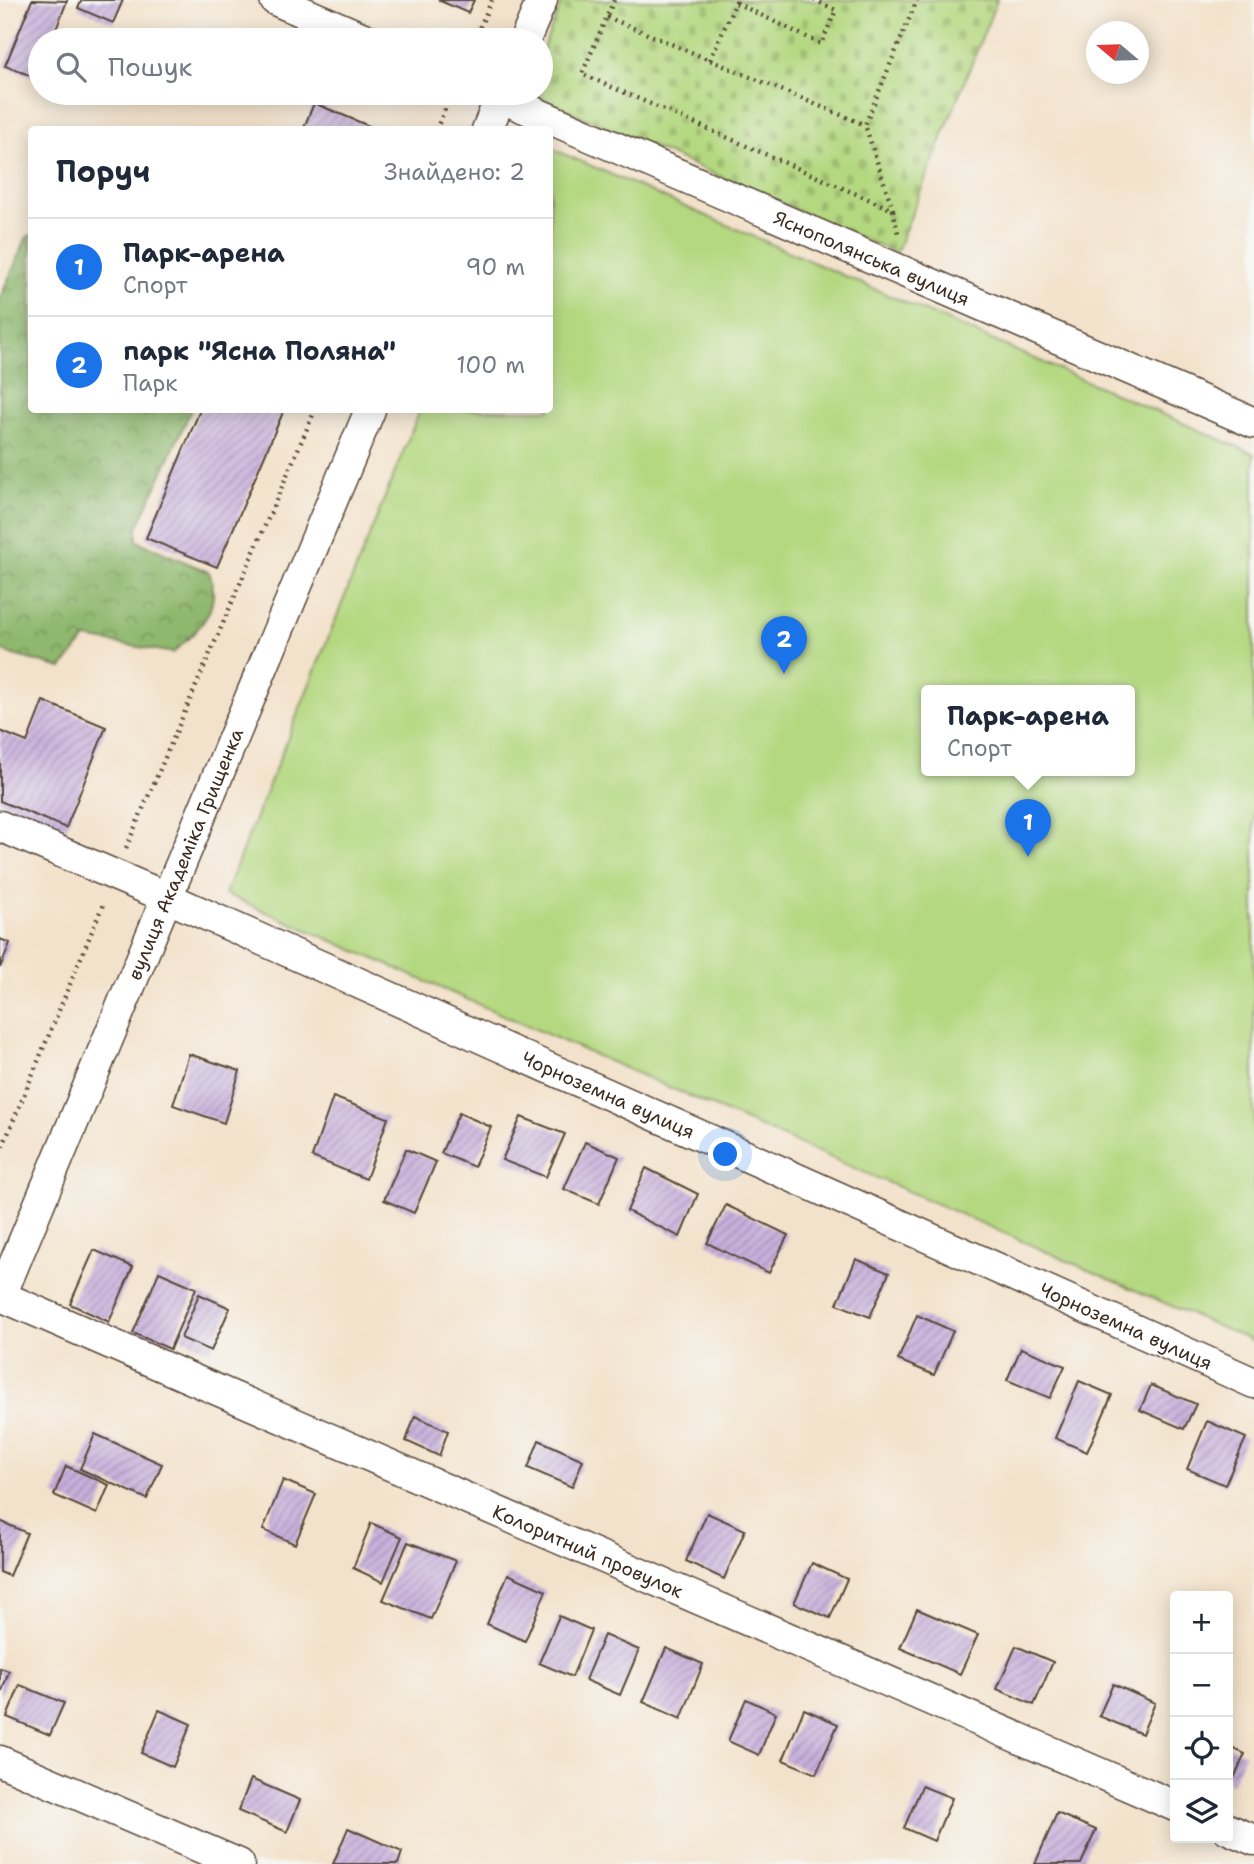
<!DOCTYPE html>
<html lang="uk">
<meta charset="utf-8">
<style>
body{margin:0;font-family:"Shantell Sans",sans-serif;background:#f2f2f3;color:#1f2937}
.controls{position:absolute;right:21px;bottom:21px;display:grid;overflow:hidden;border-radius:7px;box-shadow:0 4px 18px #0003}
.controls button{width:63px;height:63px;display:grid;place-items:center;padding:0;border:0;border-bottom:2px solid #e0e1e3;background:#fff;color:#1f2937;font:35px sans-serif}
.compass{position:absolute;left:1086px;top:21px;width:63px;height:63px;border-radius:50%;background:#fff;box-shadow:0 4px 18px #0003;rotate:289deg}
.you{position:absolute;left:726px;top:1155px;width:24px;height:24px;margin:-18px;border:5px solid #fff;border-radius:50%;background:#1a73e8;box-shadow:0 0 0 10px #1a73e833}
.badge{display:grid;place-items:center;width:46px;height:46px;border-radius:50%;background:#1a73e8;color:#fff;font-size:23px;font-weight:700}
.pin{position:absolute;translate:-50% -58px;filter:drop-shadow(0 2px 4px #0008)}
.pin::after{content:'';position:absolute;top:37px;width:24px;height:21px;background:inherit;clip-path:polygon(0 0,100% 0,50% 100%)}
.popup{position:absolute;left:921px;top:685px;width:214px;height:91px;box-sizing:border-box;display:grid;place-content:center;border-radius:7px;background:#fff;filter:drop-shadow(0 2px 5px #0005);font-size:23px;white-space:nowrap;color:#747a83}
.popup b{font-size:26px;color:#1f2937}
.popup::after{content:'';position:absolute;left:50%;top:100%;margin-left:-14px;border:14px solid transparent;border-top-color:#fff}
.list{margin:0;padding:0;list-style:none}
h2{display:flex;justify-content:space-between;align-items:center;height:91px;margin:0;padding:0 28px;font-size:30px}
h2 small{font-size:23px;font-weight:400;color:#747a83}
.list li{display:grid;grid-template-columns:46px 1fr auto;gap:21px;align-items:center;box-sizing:border-box;height:98px;padding:0 28px;border-top:2px solid #e0e1e3}
.list b{display:block;font-size:26px;white-space:nowrap}
.list p{margin:0;font-size:23px;white-space:nowrap;color:#747a83}
.list em{font-size:23px;font-style:normal;color:#747a83}
.icon{flex:none;width:38px;height:38px;fill:none;stroke:currentColor;stroke-width:2;stroke-linecap:round;stroke-linejoin:round}
.map{position:relative;flex:none;width:1254px;height:1864px;overflow:hidden}
.search{position:absolute;background:#fff;box-shadow:0 4px 18px #0003;left:28px;top:28px;width:525px;height:77px;display:flex;align-items:center;gap:18px;box-sizing:border-box;padding:0 24px;border-radius:38px;color:#747a83;font-size:26px}
.panel{position:absolute;background:#fff;box-shadow:0 4px 18px #0003;left:28px;top:126px;width:525px;height:287px;border-radius:7px}
.map>svg:first-child{display:block}
.green{fill:#b4d880;stroke:#78814f;stroke-width:2;fill-rule:evenodd}
.forest{fill:url(#forest-crowns);stroke:#657146;stroke-width:2}
.cemetery{fill:url(#cemetery-stones);stroke:#78814f;stroke-width:2}
.building{fill:url(#building-hatch)}
.lines{fill:none;stroke-linecap:round;stroke-linejoin:round}
.minor-casing{stroke:#574638;stroke-width:33}
.path{stroke:#574638;stroke-width:4.5;stroke-dasharray:2 5;stroke-linecap:butt}
.minor{stroke:#fff;stroke-width:30}
.labels{text-anchor:middle;dominant-baseline:central;stroke-width:6;stroke-linejoin:round;paint-order:stroke}
.street-label{font-size:19px;fill:#3b2a1e;stroke:#f6f6f2}
</style>
<div class="map">
<svg width="1254" height="1864" viewBox="0 0 1254 1864">
<defs>
<pattern id="forest-crowns" width="20" height="18" patternUnits="userSpaceOnUse" patternTransform="scale(1.75)"><rect width="20" height="18" fill="#8fb86e"/><path d="M2 6a3 3 0 1 1 6 0M12 15a3 3 0 1 1 6 0" fill="none" stroke="#76965a"/></pattern>
<pattern id="cemetery-stones" width="16" height="16" patternUnits="userSpaceOnUse" patternTransform="scale(1.75)"><rect width="16" height="16" fill="#b4d880"/><path d="M2 7V4a2 2 0 0 1 4 0v3zM10 15v-3a2 2 0 0 1 4 0v3z" fill="#9cba6e"/></pattern>
<pattern id="building-hatch" width="6" height="6" patternUnits="userSpaceOnUse" patternTransform="scale(1.75)"><rect width="6" height="6" fill="#c7b0dc"/><path d="M-1 1l2-2M0 6l6-6M5 7l2-2" fill="none" stroke="#a38fb2"/></pattern>
</defs>
<rect width="100%" height="100%" fill="#f6f6f2"/>
<filter id="ink" filterUnits="userSpaceOnUse"><feTurbulence type="fractalNoise" baseFrequency=".0143" numOctaves="2"/><feDisplacementMap in="SourceGraphic" scale="14" xChannelSelector="R" yChannelSelector="G"/><feConvolveMatrix kernelMatrix="1 2 1 2 8 2 1 2 1" color-interpolation-filters="sRGB"/></filter>
<filter id="wash" filterUnits="userSpaceOnUse"><feTurbulence type="fractalNoise" baseFrequency=".00686" numOctaves="4" result="noise"/><feDisplacementMap in="SourceGraphic" scale="28" xChannelSelector="R" yChannelSelector="G"/><feGaussianBlur stdDeviation="1.57" result="paint"/><feColorMatrix in="noise" values="0 0 0 0 0 0 0 0 0 0 0 0 0 0 0 0 0 1.4 0 .05"/><feComposite in="paint" operator="in"/></filter>
<g filter="url(#wash)">
<rect width="100%" height="100%" fill="#f3e2cb"/>
<path class="green" d="M550,148l704,306v888l-1029,-448 195,-484h130zM926,691h204v80h-204z"/>
<path class="forest" d="M31,235l1,175h159l-54,118v13l72,31c14,38 -10,56 -36,81l-87,-15 -24,30 -52,-14 -10,-5v-351l27,-61z"/>
<path class="cemetery" d="M563,0h434l-101,253 -368,-160h13v-40z"/>
<g id="blocks">
<g class="building">
<path d="M32,0l35,1 -15,39h-12v30l-3,8 -32,-12z"/>
<path d="M82,0h41l-10,23 -35,-15z"/>
<path d="M438,0h36l-6,13z"/>
<path d="M314,103l62,26v1h-73z"/>
<path d="M200,410h84l-67,157 -71,-29z"/>
<path d="M43,701l63,26 -40,101 -66,-27v-70l27,11z"/>
<path d="M0,939l10,4 -10,25z"/>
<path d="M189,1054l51,17 -16,52 -51,-18z"/>
<path d="M333,1097l55,21 -22,61 -54,-22z"/>
<path d="M459,1113l32,14 -17,40 -33,-14z"/>
<path d="M521,1117l44,17 -19,43 -44,-17z"/>
<path d="M585,1142l34,15 -20,47 -35,-15z"/>
<path d="M406,1149l30,13 -22,51 -30,-13z"/>
<path d="M646,1168l52,26 -18,43 -53,-26z"/>
<path d="M726,1205l62,30 -19,38 -62,-30z"/>
<path d="M94,1250l39,17 -24,55 -39,-18z"/>
<path d="M856,1259l33,14 -19,44 -33,-13z"/>
<path d="M159,1272l37,16 -26,61 -37,-16z"/>
<path d="M199,1294l31,14 -19,43 -30,-13z"/>
<path d="M917,1315l36,16 -19,44 -36,-15z"/>
<path d="M1021,1348l44,18 -15,32 -43,-18z"/>
<path d="M1079,1381l33,14 -25,57 -32,-14z"/>
<path d="M1151,1385l45,19 -12,25 -44,-19z"/>
<path d="M415,1416l33,15 -9,25 -33,-15z"/>
<path d="M1207,1421l39,17 -21,47 -38,-16z"/>
<path d="M95,1434l67,30 -15,35 -67,-30z"/>
<path d="M539,1440l44,20 -11,27 -44,-19z"/>
<path d="M66,1466l43,19 -12,29 -43,-19z"/>
<path d="M283,1480l33,14 -21,50 -32,-14z"/>
<path d="M707,1513l38,17 -21,49 -38,-18z"/>
<path d="M0,1521l27,12 -18,43 -9,-4z"/>
<path d="M371,1523l31,14 -19,45 -30,-14z"/>
<path d="M408,1542l48,19 -25,58 -48,-19z"/>
<path d="M812,1563l35,16 -17,39 -36,-15z"/>
<path d="M508,1574l38,17 -21,50 -38,-17z"/>
<path d="M917,1609l61,26 -18,39 -60,-26z"/>
<path d="M559,1616l32,14 -19,47 -33,-14z"/>
<path d="M604,1635l35,15 -19,45 -35,-15z"/>
<path d="M1016,1646l37,16 -19,43 -37,-16z"/>
<path d="M666,1648l37,16 -22,55 -38,-17z"/>
<path d="M0,1668l9,3 -9,26z"/>
<path d="M1113,1684l42,19 -13,31 -43,-18z"/>
<path d="M20,1685l44,18 -14,32 -43,-18z"/>
<path d="M746,1699l30,14 -17,42 -31,-14z"/>
<path d="M804,1709l34,15 -22,50 -33,-14z"/>
<path d="M159,1710l32,14 -18,43 -32,-14z"/>
<path d="M1228,1746l17,8 -13,29 -4,-1z"/>
<path d="M251,1779l49,21 -13,32 -49,-21z"/>
<path d="M922,1786l30,12 -18,43 -30,-13z"/>
<path d="M1057,1813l39,17 -15,34h-46z"/>
<path d="M348,1828l54,24 -4,12h-65z"/>
</g>
</g>
</g>
<g filter="url(#ink)">
<use href="#blocks" fill-opacity="0" stroke="#574638" stroke-width="2"/>
<g class="lines">
<defs>
<g id="minor">
<path d="M275,0l93,40"/>
<path d="M525,40l17,-40"/>
<path id="s1" d="M490,93l764,330"/>
<path d="M487,130l15,-37"/>
<path id="s2" d="M0,826l166,71 1088,486"/>
<path id="s3" d="M1,1296l1174,510"/>
<path id="s4" d="M0,1298l370,-888"/>
<path d="M0,1761l239,103"/>
<path d="M1228,1829l26,11"/>
</g>
</defs>
<use href="#minor" class="minor-casing"/>
<g class="path">
<path d="M614,0l-32,74 311,136 5,23"/>
<path d="M736,3l85,41 15,-34 -22,-10"/>
<path d="M607,17l258,108"/>
<path d="M474,40l18,-40"/>
<path d="M710,60l27,-60"/>
<path d="M436,130l16,-37"/>
<path d="M893,210l-28,-85 52,-125"/>
<path d="M126,848l189,-438"/>
<path d="M0,1153l104,-251"/>
</g>
<use href="#minor" class="minor"/>
</g>
</g>
<g class="labels">
<g class="street-label">
<text stroke="none"><textPath href="#s1" startOffset="416">Яснополянська вулиця</textPath></text>
<text stroke="none"><textPath href="#s4" startOffset="481">вулиця Академіка Грищенка</textPath></text>
<text stroke="none"><textPath href="#s2" startOffset="665">Чорноземна вулиця</textPath></text>
<text stroke="none"><textPath href="#s2" startOffset="1232">Чорноземна вулиця</textPath></text>
<text stroke="none"><textPath href="#s3" startOffset="640">Колоритний провулок</textPath></text>
</g>
</g>
</svg>
<div class="controls">
<button>+</button>
<button>−</button>
<button><svg class="icon" aria-label="locate" viewBox="0 0 24 24"><circle cx="12" cy="12" r="6"/><path d="M12 2v4M12 18v4M2 12h4M18 12h4"/></svg></button>
<button><svg class="icon" aria-label="layers" viewBox="0 0 24 24"><path d="M12 4l9 5-9 5-9-5zM3 14l9 5 9-5"/></svg></button>
</div>
<svg class="compass" viewBox="-18 -18 36 36"><path d="M0-13l5 13h-10z" fill="#e53935"/><path d="M0 13l5-13h-10z" fill="#747a83"/></svg>
<div class="you"></div>
<div class="pin badge" style="left:1028px;top:857px">1</div>
<div class="popup"><b>Парк-арена</b>Спорт</div>
<div class="pin badge" style="left:784px;top:674px">2</div>
<div class="search"><svg class="icon" aria-label="search" viewBox="0 0 24 24"><circle cx="10" cy="10" r="6"/><path d="M15 15l6 6"/></svg>Пошук</div>
<section class="panel">
<h2>Поруч<small>Знайдено: 2</small></h2>
<ul class="list">
<li><span class="badge">1</span><div><b>Парк-арена</b><p>Спорт</p></div><em>90 m</em></li>
<li><span class="badge">2</span><div><b>парк &quot;Ясна Поляна&quot;</b><p>Парк</p></div><em>100 m</em></li>
</ul>
</section>
</div>
